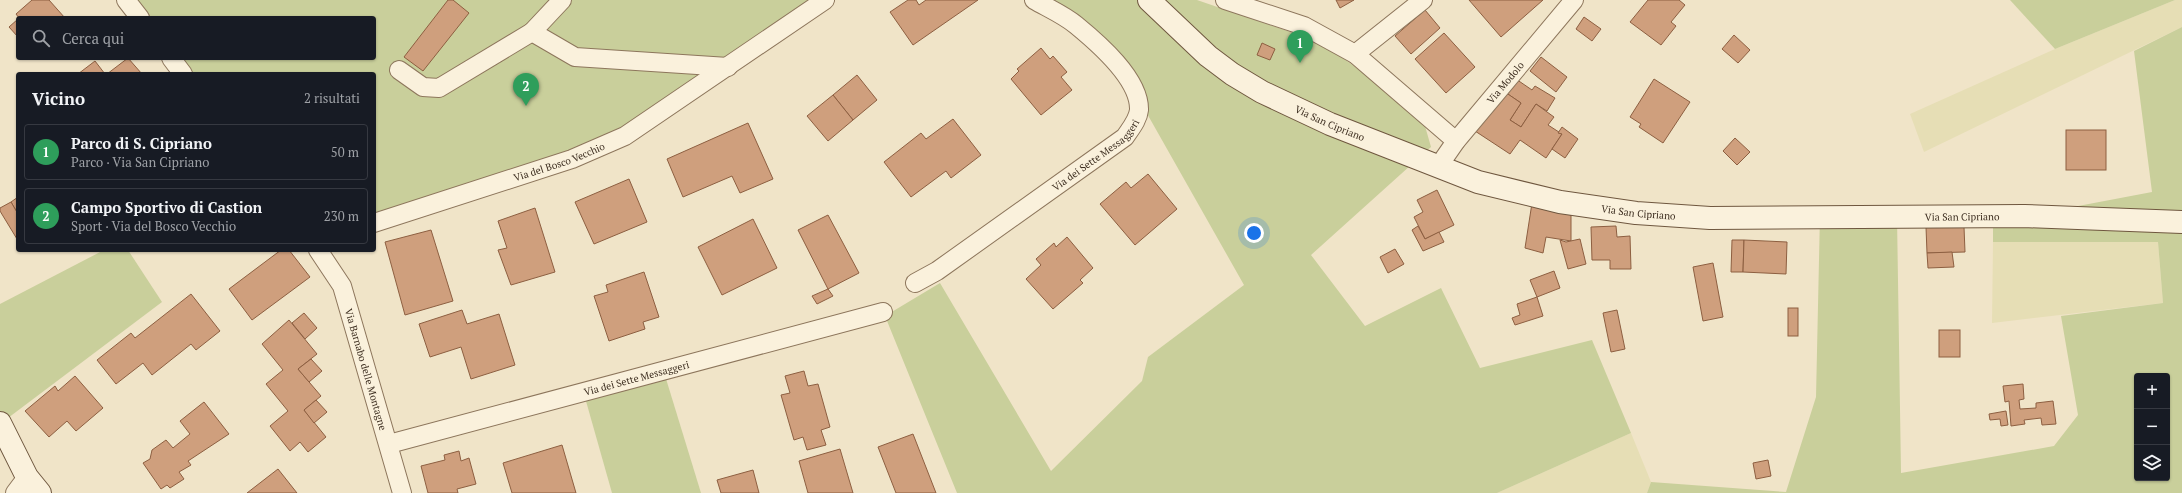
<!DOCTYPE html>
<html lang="it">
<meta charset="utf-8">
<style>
body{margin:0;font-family:"PT Serif",serif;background:#242831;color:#f1f3f6}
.controls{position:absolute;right:12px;bottom:12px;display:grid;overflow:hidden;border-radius:4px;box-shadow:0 1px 3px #0004}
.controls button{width:36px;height:36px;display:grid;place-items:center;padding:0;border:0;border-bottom:1px solid #363941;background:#171b24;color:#f1f3f6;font:20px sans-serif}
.you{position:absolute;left:1254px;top:233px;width:14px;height:14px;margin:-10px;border:3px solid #fff;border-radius:50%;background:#1a73e8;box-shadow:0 0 0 6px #1a73e833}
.badge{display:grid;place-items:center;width:26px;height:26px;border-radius:50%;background:#8c9099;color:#fff;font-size:13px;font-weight:700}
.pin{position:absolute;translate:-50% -33px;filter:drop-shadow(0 1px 2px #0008)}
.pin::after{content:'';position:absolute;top:21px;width:14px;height:12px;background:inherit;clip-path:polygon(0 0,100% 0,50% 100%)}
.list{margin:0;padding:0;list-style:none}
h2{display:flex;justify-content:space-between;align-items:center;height:52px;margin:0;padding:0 16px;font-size:17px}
h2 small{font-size:13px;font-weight:400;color:#9ea1a6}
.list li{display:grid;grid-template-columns:26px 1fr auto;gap:12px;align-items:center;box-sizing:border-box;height:56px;margin:0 8px 8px;padding:0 8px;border:1px solid #363941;border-radius:4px}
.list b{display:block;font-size:15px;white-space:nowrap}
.list p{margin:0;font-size:13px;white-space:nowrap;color:#9ea1a6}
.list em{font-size:13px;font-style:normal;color:#9ea1a6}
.icon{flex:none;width:22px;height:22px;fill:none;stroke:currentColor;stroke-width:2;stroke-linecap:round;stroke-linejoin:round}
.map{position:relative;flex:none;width:2182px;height:493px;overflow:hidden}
.search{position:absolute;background:#171b24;box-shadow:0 1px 3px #0004;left:16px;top:16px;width:360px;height:44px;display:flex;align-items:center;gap:10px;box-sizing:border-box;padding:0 14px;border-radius:4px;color:#9ea1a6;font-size:15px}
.panel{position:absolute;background:#171b24;box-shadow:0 1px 3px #0004;left:16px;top:72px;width:360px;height:180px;border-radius:4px}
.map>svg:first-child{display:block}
.farmland{fill:#e6deb5}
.green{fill:#c9cf9b;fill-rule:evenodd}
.building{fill:#cf9f7d;stroke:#8d5f41}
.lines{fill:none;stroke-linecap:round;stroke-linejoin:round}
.street-casing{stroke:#8d765c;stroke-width:20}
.secondary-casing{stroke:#6f573f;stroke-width:24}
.street{stroke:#faf1dc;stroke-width:18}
.secondary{stroke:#faf1dc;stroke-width:22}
.labels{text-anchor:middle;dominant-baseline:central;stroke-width:3.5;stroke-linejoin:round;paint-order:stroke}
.street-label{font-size:10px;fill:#3d2e20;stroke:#f7eed8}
</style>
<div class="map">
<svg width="2182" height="493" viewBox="0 0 2182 493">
<rect width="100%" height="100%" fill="#f0e4c8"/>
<g class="farmland">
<path d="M2175,0h7v27l-258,125 -14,-38 145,-65z"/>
<path d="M1993,242h165l5,61 -171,20z"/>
<path d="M1631,433l20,49 -4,11h-150z"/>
</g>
<g class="green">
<path d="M120,0h714l-87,64 -121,75 -252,84v-149h-199l-12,-16h211v-40h-241z"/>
<path d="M1031,0h166l114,39 21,11 37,27 56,49 6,21 -120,108 54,71 76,-38 39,80 112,-28 39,93 -134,60h-540l-72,-177 55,-33 111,188 91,-90 6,-24 96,-72 -103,-182 -31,-46z"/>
<path d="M2010,0h165l-120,49z"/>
<path d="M2182,27v466h-535l4,-11 135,10 30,-95 4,-183 77,3 4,256 153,-27 24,-31 -17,-99 102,-13 -5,-61h-165v-27l32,1 127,-24 -18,-141zM2137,376h30v102h-30z"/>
<path d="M104,250h24l34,52 -162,122v-120z"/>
<path d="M663,369l38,124h-89l-30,-106z"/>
</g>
<g class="building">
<path d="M32,0h17l16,18h-46l-3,-4z"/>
<path d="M448,0h5l16,13 -46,58 -19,-14z"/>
<path d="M908,0h8l3,5 7,-5h52l-65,45 -23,-33z"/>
<path d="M1336,0h18l-14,8z"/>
<path d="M1469,0h74l-42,37z"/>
<path d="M1648,0h31l6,5 -14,17 5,4 -15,19 -31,-23z"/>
<path d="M1425,10l15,18 -29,26 -16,-18z"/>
<path d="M1584,17l17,12 -9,12 -16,-12z"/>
<path d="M18,19v18l-9,-10z"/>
<path d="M1444,33l31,34 -29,26 -31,-34z"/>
<path d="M1734,35l16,15 -12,13 -16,-14z"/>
<path d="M1262,43l13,6 -5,11 -13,-5z"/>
<path d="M1041,48l9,11 3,-3 14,16 -6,5 11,13 -31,25 -30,-36 8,-8 -2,-2z"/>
<path d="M1541,57l26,20 -11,15 -26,-21z"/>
<path d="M128,58l14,16h-35z"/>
<path d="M95,61l10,13h-27z"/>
<path d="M857,75l20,25 -24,20 -20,-25z"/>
<path d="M1513,77l19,13 3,-4 20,12 -8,13 -11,-7 -15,23 -11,-7 11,-17 -19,-13z"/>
<path d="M1654,79l36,23 -27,41 -24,-16 2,-3 -11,-7z"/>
<path d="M1502,90l19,13 -11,17 11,7 15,-23 18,13 -6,8 14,9 -16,24 -26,-18 -10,14 -35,-23z"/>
<path d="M833,95l20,25 -25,21 -21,-25z"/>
<path d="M953,119l28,36 -30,23 -5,-7 -35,26 -27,-35 37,-29 5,6z"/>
<path d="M748,123l25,56 -33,14 -8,-17 -49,21 -16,-38z"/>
<path d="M1562,127l16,12 -13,19 -13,-9 10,-15 -4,-1z"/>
<rect x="2066" y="130" width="40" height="40"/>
<path d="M1735,138l15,14 -13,13 -14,-14z"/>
<path d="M1148,174l29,35 -42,36 -35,-41 26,-22 5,6z"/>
<path d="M629,179l18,43 -53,22 -19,-42z"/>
<path d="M1437,190l17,35 -29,14 -11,-22 9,-5 -6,-12z"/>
<path d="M18,197v17l-7,-12z"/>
<path d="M11,202l7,12 -1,25 -17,-28v-3z"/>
<path d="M1532,203l39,12v26l-25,-4 -3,16 -18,-5z"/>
<path d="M535,208l20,64 -44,13 -13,-35 9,-2 -9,-27z"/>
<path d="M828,215l31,58 -31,16 -30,-59z"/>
<path d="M753,219l24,49 -55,27 -24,-48z"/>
<path d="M1418,226l7,13 14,-7 5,10 -21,9 -11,-21z"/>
<path d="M1616,226l1,11 13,-1 1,33h-21v-9h-18l-1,-33z"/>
<path d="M1926,227h38l1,25 -38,1z"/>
<path d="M431,230l22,71 -48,14 -20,-73z"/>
<path d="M1067,237l26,31 -13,12 3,3 -30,26 -27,-30 15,-14 -5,-6 18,-16 2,4z"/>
<path d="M1580,239l6,25 -18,5 -8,-29 6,2z"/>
<path d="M1732,240h12l-1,32h-12z"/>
<path d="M1744,240l43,2 -1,32 -43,-2z"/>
<path d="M1395,249l9,15 -16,9 -8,-16z"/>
<path d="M281,250h8l21,27 -58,43 -23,-31z"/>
<path d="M1952,252l2,15 -26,1 -1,-15z"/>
<path d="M1713,263l10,54 -20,4 -10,-54z"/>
<path d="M1554,271l6,17 -23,9 -7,-17z"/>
<path d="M644,272l15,45 -16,5 2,7 -36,12 -15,-45 14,-4 -2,-7z"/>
<path d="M828,289l5,7 -16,8 -5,-8z"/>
<path d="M191,294l29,37 -24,19 -5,-6 -39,31 -9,-12 -27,21 -19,-24 34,-27 4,5z"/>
<path d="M1537,297l6,19 -28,9 -3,-7 8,-3 -3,-11z"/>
<rect x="1788" y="308" width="10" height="28"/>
<path d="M462,310l5,14 32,-10 16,51 -44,14 -10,-32 -31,10 -11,-33z"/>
<path d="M1617,310l8,39 -14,3 -8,-39z"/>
<path d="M304,313l13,15 -12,11 -13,-16z"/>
<path d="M289,320l28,34 -19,15 23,27 -17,14 22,27 -18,15 -8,-10 -10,9 -20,-25 18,-15 -22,-27 17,-14 -21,-26z"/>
<rect x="1939" y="330" width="21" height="27"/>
<path d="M311,359l11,12 -13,11 -11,-13z"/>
<path d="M804,371l4,15 10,-2 12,43 -9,3 5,15 -19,5 -4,-13 -9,3 -13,-45 9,-2 -5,-17z"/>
<path d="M75,376l28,32 -27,23 -9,-10 -18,16 -24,-26 30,-25 3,5z"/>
<path d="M2023,384l1,15 -5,1 1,9 16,-1v-5l17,-2 3,23 -14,1 -1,-7 -17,2 1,4 -14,2 -2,-25 -4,1 -2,-16z"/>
<path d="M316,400l11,12 -13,11 -10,-13z"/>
<path d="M204,402l25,32 -41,27 3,4 -12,7 5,7 -14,9 -3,-3 -6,4 -18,-26 7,-4 2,-9 14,-10 7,8 17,-14 -10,-13z"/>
<path d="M2006,411l2,14 -7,1 -1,-7 -10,1 -1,-6z"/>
<path d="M913,434l23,59h-40l-18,-46z"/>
<path d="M562,445l14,48h-64l-9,-30z"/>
<path d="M840,449l13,44h-45l-9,-32z"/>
<path d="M459,451l2,10 8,-3 7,26 -19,5 1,4h-30l-7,-27 24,-6 -1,-5z"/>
<path d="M1768,460l3,16 -15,3 -3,-16z"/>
<path d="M278,469l19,24h-50z"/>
<path d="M753,470l6,23h-38l-4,-13z"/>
</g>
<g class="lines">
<defs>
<g id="street">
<path d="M126,0l14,18"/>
<path d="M562,0l-30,32 43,25 153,10"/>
<path d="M1225,0l79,26 51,28 101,87"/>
<path d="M1355,54l68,-54"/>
<path d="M171,58l12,16"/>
<path d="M399,70l24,17 16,1 93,-56"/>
<path id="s1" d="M1438,167l18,-26 118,-141"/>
<path id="s2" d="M374,223l198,-64 53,-23 200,-136"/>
<path id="s3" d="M318,250l24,36 60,207"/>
<path id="s4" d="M915,283l22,-12 188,-134c6,-9 13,-17 14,-27 1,-31 -41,-67 -63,-85 -12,-10 -28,-17 -42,-25"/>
<path id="s5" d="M389,444l494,-132"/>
<path d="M15,493l12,-16"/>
</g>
<g id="secondary">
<path id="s6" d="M1149,0l59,56 24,18 30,18 68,32 148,58 82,20 76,11 74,5 314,-2 158,6"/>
<path d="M0,423l27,54 13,16"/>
</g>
</defs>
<use href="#street" class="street-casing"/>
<use href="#secondary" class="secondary-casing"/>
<use href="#street" class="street"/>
<use href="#secondary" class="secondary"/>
</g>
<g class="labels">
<g class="street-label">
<text stroke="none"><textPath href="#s1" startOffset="108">Via Modolo</textPath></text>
<text stroke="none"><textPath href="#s6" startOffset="221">Via San Cipriano</textPath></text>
<text stroke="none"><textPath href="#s4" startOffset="222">Via dei Sette Messaggeri</textPath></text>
<text stroke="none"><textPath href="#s2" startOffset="195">Via del Bosco Vecchio</textPath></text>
<text stroke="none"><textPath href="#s6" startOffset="544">Via San Cipriano</textPath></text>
<text stroke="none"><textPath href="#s6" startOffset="868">Via San Cipriano</textPath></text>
<text stroke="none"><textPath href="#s3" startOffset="130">Via Barnabo delle Montagne</textPath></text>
<text stroke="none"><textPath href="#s5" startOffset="256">Via dei Sette Messaggeri</textPath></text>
</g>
</g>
</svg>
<div class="controls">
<button>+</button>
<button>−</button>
<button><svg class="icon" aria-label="layers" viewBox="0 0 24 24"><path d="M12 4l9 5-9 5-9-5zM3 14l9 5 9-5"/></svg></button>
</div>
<div class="you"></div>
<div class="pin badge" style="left:1300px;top:63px;background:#2e9e5b">1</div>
<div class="pin badge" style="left:526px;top:106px;background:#2e9e5b">2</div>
<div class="search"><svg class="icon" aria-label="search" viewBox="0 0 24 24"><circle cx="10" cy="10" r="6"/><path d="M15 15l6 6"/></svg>Cerca qui</div>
<section class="panel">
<h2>Vicino<small>2 risultati</small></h2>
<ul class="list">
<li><span class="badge" style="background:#2e9e5b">1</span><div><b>Parco di S. Cipriano</b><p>Parco · Via San Cipriano</p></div><em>50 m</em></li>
<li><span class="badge" style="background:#2e9e5b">2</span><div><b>Campo Sportivo di Castion</b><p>Sport · Via del Bosco Vecchio</p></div><em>230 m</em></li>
</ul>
</section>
</div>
